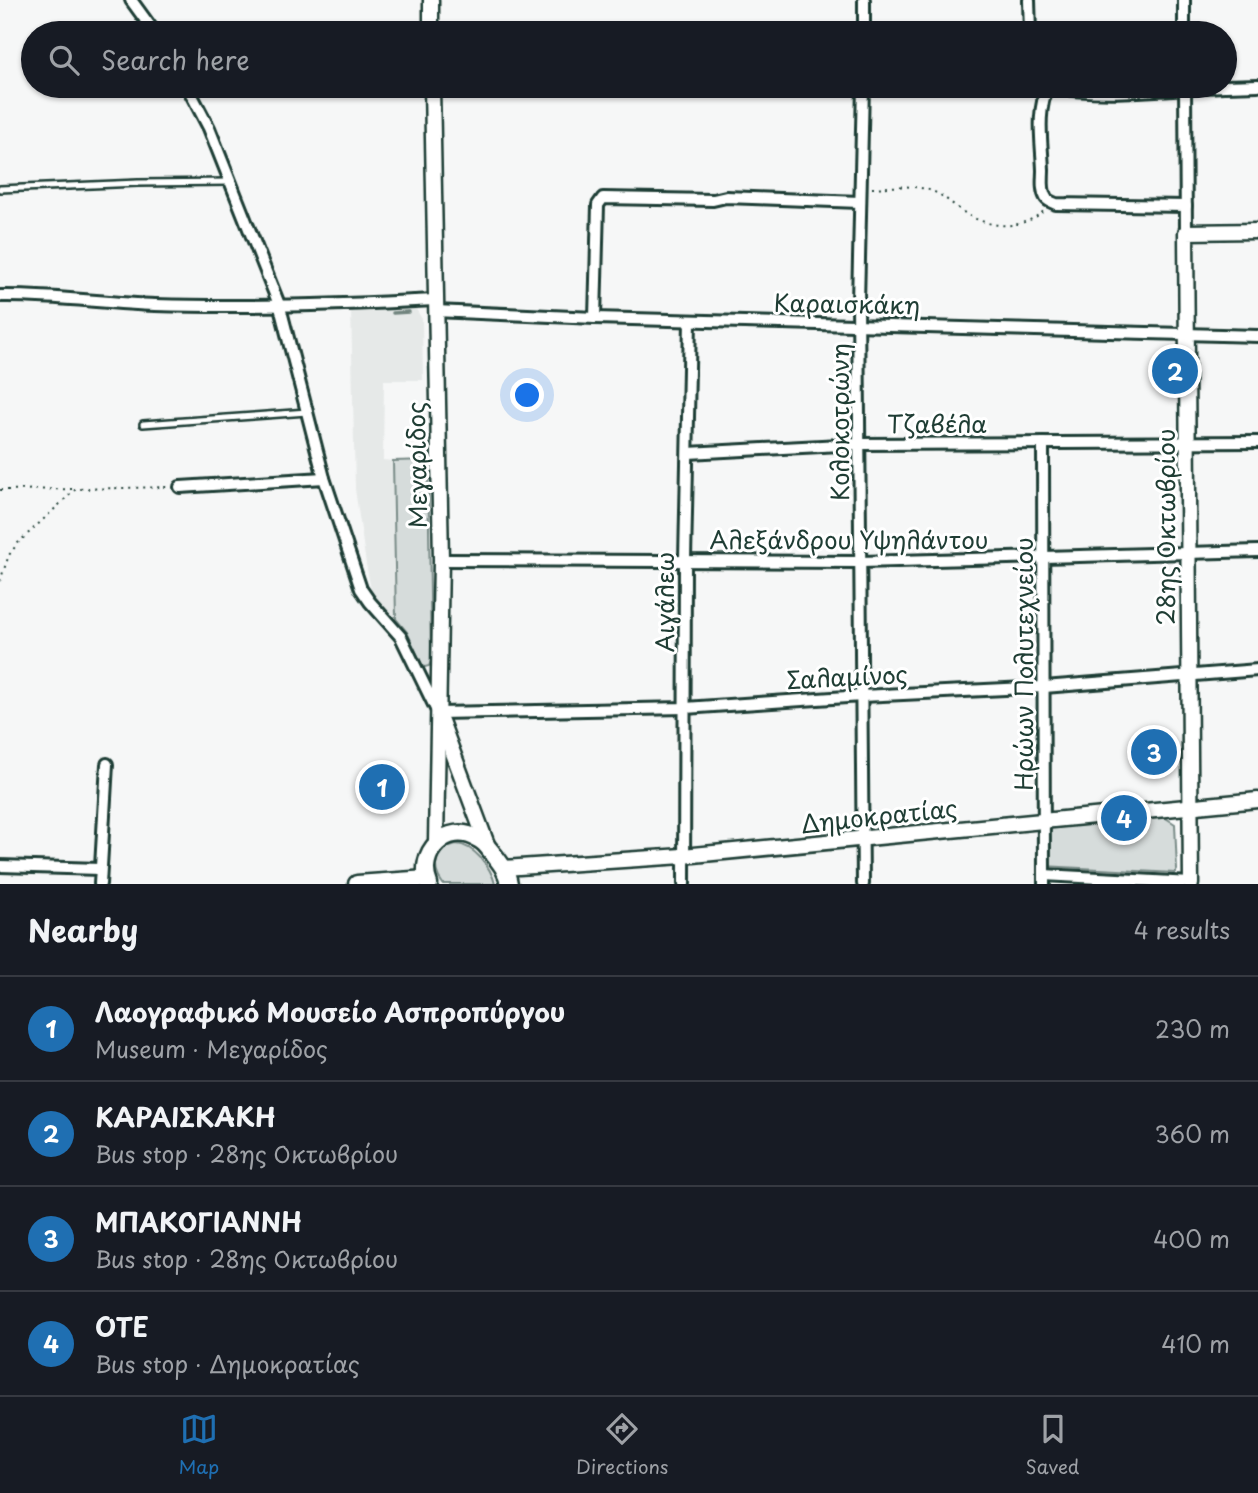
<!DOCTYPE html>
<meta charset="utf-8">
<style>
body{margin:0;font-family:"Playpen Sans",sans-serif;background:#20242c;color:#f1f3f6}
.you{position:absolute;left:528px;top:396px;width:24px;height:24px;margin:-18px;border:5px solid #fff;border-radius:50%;background:#1a73e8;box-shadow:0 0 0 10px #1a73e833}
.badge{display:grid;place-items:center;width:46px;height:46px;border-radius:50%;background:#1f6fb2;color:#fff;font-size:23px;font-weight:700}
.pin{position:absolute;translate:-50% -50%;border:4px solid #fff;box-shadow:0 2px 7px #0006}
.list{margin:0;padding:0;list-style:none}
h2{display:flex;justify-content:space-between;align-items:center;height:91px;margin:0;padding:0 28px;font-size:30px}
h2 small{font-size:23px;font-weight:400;color:#9ea1a6}
.list li{display:grid;grid-template-columns:46px 1fr auto;gap:21px;align-items:center;box-sizing:border-box;height:105px;padding:0 28px;border-top:2px solid #363941}
.list b{display:block;font-size:26px;white-space:nowrap}
.list p{margin:0;font-size:23px;white-space:nowrap;color:#9ea1a6}
.list em{font-size:23px;font-style:normal;color:#9ea1a6}
.icon{flex:none;width:38px;height:38px;fill:none;stroke:currentColor;stroke-width:2;stroke-linecap:round;stroke-linejoin:round}
.map{position:relative;flex:none;width:1258px;height:884px;overflow:hidden}
.search{position:absolute;background:#171b24;box-shadow:0 2px 5px #0004;left:21px;right:21px;top:21px;height:77px;display:flex;align-items:center;gap:18px;box-sizing:border-box;padding:0 24px;border-radius:38px;color:#9ea1a6;font-size:26px}
.sheet{height:511px;background:#171b24}
nav{display:flex;justify-content:space-around;align-items:center;box-sizing:border-box;height:98px;border-top:2px solid #363941;background:#171b24;font-size:19px;color:#9ea1a6}
nav a{display:grid;justify-items:center;gap:4px}
nav .on{color:#1f6fb2}
.map>svg:first-child{display:block}
.built{fill:#e6e9e8}
.green{fill:#d6dcdb;stroke:#7a8c88;stroke-width:2}
.lines{fill:none;stroke-linecap:round;stroke-linejoin:round}
.stream{stroke:#72857f;stroke-width:3.5}
.service-casing{stroke:#1f3d34;stroke-width:10}
.minor-casing{stroke:#1f3d34;stroke-width:16}
.tertiary-casing{stroke:#1f3d34;stroke-width:19}
.secondary-casing{stroke:#1f3d34;stroke-width:21}
.path{stroke:#1f3d34;stroke-width:2;stroke-dasharray:2 5;stroke-linecap:butt}
.service{stroke:#fff;stroke-width:5}
.minor{stroke:#fff;stroke-width:10}
.tertiary{stroke:#fff;stroke-width:14}
.secondary{stroke:#fff;stroke-width:16}
.labels{text-anchor:middle;dominant-baseline:central;stroke-width:6;stroke-linejoin:round;paint-order:stroke}
.street-label{font-size:24px;fill:#1f3d34;stroke:#fff}
</style>
<div class="map">
<svg width="1258" height="884" viewBox="0 0 1258 884">
<rect width="100%" height="100%" fill="#f6f7f7"/>
<filter id="ink" filterUnits="userSpaceOnUse"><feTurbulence type="fractalNoise" baseFrequency=".0143" numOctaves="2"/><feDisplacementMap in="SourceGraphic" scale="14" xChannelSelector="R" yChannelSelector="G"/><feConvolveMatrix kernelMatrix="1 2 1 2 8 2 1 2 1" color-interpolation-filters="sRGB"/></filter>
<g filter="url(#ink)">
<path class="built" d="M351,307l8,3 57,-1 6,10 1,61h-39l-1,80 10,1 3,158 -24,-24 -6,-31 -11,-75z"/>
<g class="green">
<path d="M428,460l3,201 -2,5 -4,1 -3,-2 -15,-33 -11,-13 -3,-158z"/>
<path d="M1161,815l14,9 2,46 -2,3 -132,-7v-42z"/>
<path d="M456,844c18,1 35,23 39,40h-52c-13,-17 -8,-35 13,-40z"/>
</g>
<g class="lines">
<path class="stream" d="M393,313l16,-1"/>
<defs>
<g id="service">
<path d="M0,189l138,-6 93,-1"/>
<path d="M143,424l164,-12"/>
</g>
<g id="minor">
<path d="M131,0l24,33"/>
<path d="M1029,0l1,33"/>
<path d="M1184,0v33"/>
<path d="M864,33v-33"/>
<path d="M187,86l22,42 71,179 44,171 37,111 9,13 31,35 37,76 247,-5 177,-12 182,-9 214,-17"/>
<path d="M863,86l-5,216 5,582"/>
<path d="M1046,86c60,12 118,2 178,0"/>
<path d="M1048,86c-12,27 -6,56 -5,84 0,9 -2,20 3,28 3,4 6,4 10,6l130,2"/>
<path d="M1185,86l1,146"/>
<path d="M1225,86l33,-1"/>
<path d="M0,296c52,-1 103,7 155,9 94,3 186,0 280,-5"/>
<path d="M435,311l160,7 663,18"/>
<path d="M595,318l3,-113 5,-7 110,2 13,-3 134,5"/>
<path d="M1043,443l1,441"/>
<path d="M688,453l172,-9 398,-2"/>
<path d="M180,487l144,-9"/>
<path d="M441,560l420,2 397,-11"/>
<path d="M0,866l100,3"/>
<path d="M1044,875l147,8"/>
<path d="M100,884l7,-120"/>
<path d="M684,884l1,-324 5,-239"/>
</g>
<g id="tertiary">
<path d="M431,0v33"/>
<path d="M432,86l9,474 -5,282"/>
<path d="M441,721l47,126"/>
<path d="M504,868l179,-12 575,-56"/>
<path d="M1191,884l-5,-652 72,-1"/>
</g>
<g id="secondary">
<path d="M357,884l70,-5"/>
<path d="M429,884c-13,-30 18,-64 49,-45 7,3 11,10 16,16 7,9 13,16 15,29"/>
</g>
</defs>
<use href="#service" class="service-casing"/>
<use href="#minor" class="minor-casing"/>
<use href="#tertiary" class="tertiary-casing"/>
<use href="#secondary" class="secondary-casing"/>
<g class="path">
<path d="M872,188c20,-1 41,-4 60,3 13,5 24,17 36,24 26,14 54,15 77,-5"/>
<path d="M0,490l76,-1"/>
<path d="M0,581l9,-26 9,-12 58,-54 94,-2"/>
</g>
<use href="#service" class="service"/>
<use href="#minor" class="minor"/>
<use href="#tertiary" class="tertiary"/>
<use href="#secondary" class="secondary"/>
</g>
</g>
<g class="labels">
<g class="street-label">
<text transform="translate(847 303) rotate(1)">Καραισκάκη</text>
<text transform="translate(839 422) rotate(-90)">Κολοκοτρώνη</text>
<text x="937" y="423">Τζαβέλα</text>
<text transform="translate(416 465) rotate(-91)">Μεγαρίδος</text>
<text transform="translate(1165 527) rotate(-90)">28ης Οκτωβρίου</text>
<text x="849" y="539">Αλεξάνδρου Υψηλάντου</text>
<text transform="translate(664 602) rotate(-90)">Αιγάλεω</text>
<text transform="translate(1023 664) rotate(-90)">Ηρώων Πολυτεχνείου</text>
<text transform="translate(847 676) rotate(-3)">Σαλαμίνος</text>
<text transform="translate(879 815) rotate(-6)">Δημοκρατίας</text>
</g>
</g>
</svg>
<div class="you"></div>
<div class="pin badge" style="left:382px;top:787px">1</div>
<div class="pin badge" style="left:1175px;top:371px">2</div>
<div class="pin badge" style="left:1154px;top:752px">3</div>
<div class="pin badge" style="left:1124px;top:818px">4</div>
<div class="search"><svg class="icon" aria-label="search" viewBox="0 0 24 24"><circle cx="10" cy="10" r="6"/><path d="M15 15l6 6"/></svg>Search here</div>
</div>
<section class="sheet">
<h2>Nearby<small>4 results</small></h2>
<ul class="list">
<li><span class="badge">1</span><div><b>Λαογραφικό Μουσείο Ασπροπύργου</b><p>Museum · Μεγαρίδος</p></div><em>230 m</em></li>
<li><span class="badge">2</span><div><b>ΚΑΡΑΙΣΚΑΚΗ</b><p>Bus stop · 28ης Οκτωβρίου</p></div><em>360 m</em></li>
<li><span class="badge">3</span><div><b>ΜΠΑΚΟΓΙΑΝΝΗ</b><p>Bus stop · 28ης Οκτωβρίου</p></div><em>400 m</em></li>
<li><span class="badge">4</span><div><b>ΟΤΕ</b><p>Bus stop · Δημοκρατίας</p></div><em>410 m</em></li>
</ul>
</section>
<nav>
<a class="on"><svg class="icon" aria-label="map" viewBox="0 0 24 24"><path d="M3 6l6-2 6 2 6-2v14l-6 2-6-2-6 2zM9 4v14M15 6v14"/></svg>Map</a>
<a><svg class="icon" aria-label="directions" viewBox="0 0 24 24"><path d="M12 3l9 9-9 9-9-9zM9 14v-3h6M13 9l2 2-2 2"/></svg>Directions</a>
<a><svg class="icon" aria-label="saved" viewBox="0 0 24 24"><path d="M7 4h10v16l-5-4-5 4z"/></svg>Saved</a>
</nav>
